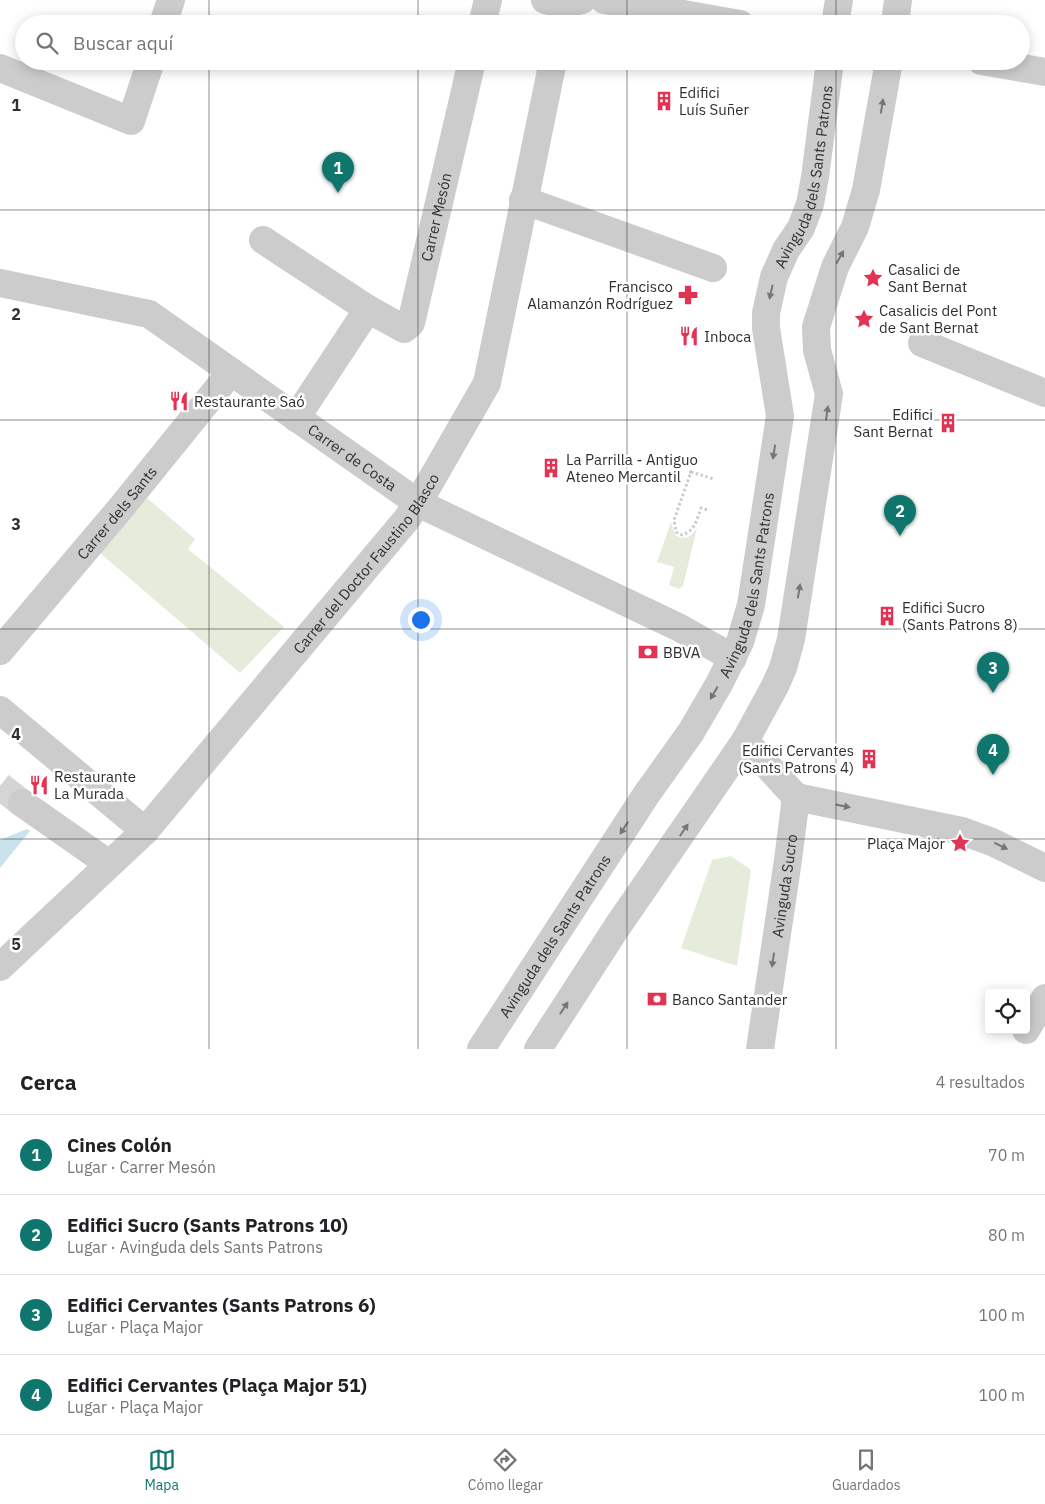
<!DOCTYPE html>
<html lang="es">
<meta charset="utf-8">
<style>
body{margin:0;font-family:"IBM Plex Sans",sans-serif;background:#f2f2f2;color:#202124}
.controls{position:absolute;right:15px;bottom:15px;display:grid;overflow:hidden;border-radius:5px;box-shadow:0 2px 12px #0003}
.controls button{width:45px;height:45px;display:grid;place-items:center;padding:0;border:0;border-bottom:1px solid #e0e0e0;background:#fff;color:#202124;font:25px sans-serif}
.you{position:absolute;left:420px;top:619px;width:18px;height:18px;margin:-12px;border:4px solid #fff;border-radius:50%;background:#1a73e8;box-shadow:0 0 0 8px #1a73e833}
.badge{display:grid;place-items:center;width:32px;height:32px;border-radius:50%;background:#0f766e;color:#fff;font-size:16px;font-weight:700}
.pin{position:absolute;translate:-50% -41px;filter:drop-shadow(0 1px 2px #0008)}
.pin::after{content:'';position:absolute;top:26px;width:18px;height:15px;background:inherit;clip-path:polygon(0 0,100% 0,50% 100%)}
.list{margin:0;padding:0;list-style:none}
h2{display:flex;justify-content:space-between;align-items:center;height:65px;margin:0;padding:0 20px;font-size:21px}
h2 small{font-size:16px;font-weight:400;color:#757577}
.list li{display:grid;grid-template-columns:32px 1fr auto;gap:15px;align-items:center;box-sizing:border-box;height:80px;padding:0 20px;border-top:1px solid #e0e0e0}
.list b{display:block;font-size:19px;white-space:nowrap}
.list p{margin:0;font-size:16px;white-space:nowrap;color:#757577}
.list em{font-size:16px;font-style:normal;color:#757577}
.icon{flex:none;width:28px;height:28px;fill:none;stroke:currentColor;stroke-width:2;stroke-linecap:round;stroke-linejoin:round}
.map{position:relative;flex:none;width:1045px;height:1049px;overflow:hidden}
.search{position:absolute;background:#fff;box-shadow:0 2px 12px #0003;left:15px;right:15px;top:15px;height:55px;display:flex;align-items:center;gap:12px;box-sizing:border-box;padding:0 18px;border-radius:28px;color:#757577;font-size:19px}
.sheet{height:385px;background:#fff}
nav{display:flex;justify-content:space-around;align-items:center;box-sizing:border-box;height:70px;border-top:1px solid #e0e0e0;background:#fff;font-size:14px;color:#757577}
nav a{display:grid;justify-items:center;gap:2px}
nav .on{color:#0f766e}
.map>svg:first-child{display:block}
.green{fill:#e6ecdc}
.water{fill:#c9e2eb}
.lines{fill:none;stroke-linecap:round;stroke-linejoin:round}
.street-tunnel{stroke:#d5d5d5;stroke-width:28;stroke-dasharray:28 14;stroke-linecap:butt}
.path{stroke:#ccc;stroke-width:3;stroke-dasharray:2.5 2.5;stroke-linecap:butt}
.street{stroke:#ccc;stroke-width:28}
.oneway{fill:#767676}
.grid{fill:none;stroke:#2f2f2f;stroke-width:1;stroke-opacity:0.55}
.labels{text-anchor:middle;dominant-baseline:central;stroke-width:5;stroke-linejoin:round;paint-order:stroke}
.poi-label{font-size:15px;fill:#2f2f2f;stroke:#fff;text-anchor:start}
.street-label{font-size:15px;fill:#2f2f2f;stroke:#fff}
.grid-label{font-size:16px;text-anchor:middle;font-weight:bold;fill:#2f2f2f;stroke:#fff;stroke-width:5;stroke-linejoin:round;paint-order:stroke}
</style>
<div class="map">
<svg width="1045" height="1049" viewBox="0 0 1045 1049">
<rect width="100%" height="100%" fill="#fff"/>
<g class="green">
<path d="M147,498l48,41 -7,10 96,78 -44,46 -140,-120z"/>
<path d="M671,522l4,13c10,6 16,2 22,-7l-14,58 -4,3 -10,-4 5,-18 -17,-5z"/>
<path d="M731,856l20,14 -14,96 -56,-18 31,-88z"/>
</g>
<path class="water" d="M27,829l3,2 -30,37v-28z"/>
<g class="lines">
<path class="street-tunnel" d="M0,786l22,17"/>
<g class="path">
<path d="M689,472h2l-17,48 2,12 6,3c13,-4 15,-16 19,-27l7,2"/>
<path d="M691,472l23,7"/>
</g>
<g class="street">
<path d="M545,0l19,5 18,-5"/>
<path d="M604,0l136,24"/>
<path d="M163,24l8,-24"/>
<path d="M482,24l6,-24"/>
<path d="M835,24l4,-24"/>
<path d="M895,24l3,-24"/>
<path d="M981,61l64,11"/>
<path d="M0,68l131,53 20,-60"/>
<path d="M523,200l190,68"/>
<path d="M263,240l105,69"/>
<path id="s1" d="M0,283l149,31 269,189 262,125 53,30"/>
<path d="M922,343l123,50"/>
<path id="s2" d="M296,418l72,-109 36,20 7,-6 61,-262"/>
<path id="s3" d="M0,651l120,-142 111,-137"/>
<path d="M0,710l145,121"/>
<path d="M745,741l51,56"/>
<path d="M796,797l166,34 30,11 53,26"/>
<path d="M22,803l87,61"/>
<path id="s4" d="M0,967l145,-136 261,-311 12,-17 69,-120 66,-322"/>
<path d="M1026,1030l19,-32"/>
<path id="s5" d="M481,1049l165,-254 45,-63 28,-48 21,-42 11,-37 29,-189 -14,-88v-15l8,-36 12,-27 15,-22 9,-24 5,-27 15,-116"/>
<path d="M538,1049l79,-122 128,-186 30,-55 8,-18 8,-29 38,-245 -12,-44 -1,-23 19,-60 20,-40 11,-37 23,-129"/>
<path id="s6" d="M760,1049l28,-189 8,-63"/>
</g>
</g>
<defs><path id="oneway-solid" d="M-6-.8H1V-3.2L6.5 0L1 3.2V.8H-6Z" transform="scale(1.25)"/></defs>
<g class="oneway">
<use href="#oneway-solid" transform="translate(882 106) rotate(-81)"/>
<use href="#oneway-solid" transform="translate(840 257) rotate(-61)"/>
<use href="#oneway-solid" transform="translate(771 292) rotate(103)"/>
<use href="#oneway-solid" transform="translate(827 413) rotate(-82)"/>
<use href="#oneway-solid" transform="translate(774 452) rotate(99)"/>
<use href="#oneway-solid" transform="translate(799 591) rotate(-81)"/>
<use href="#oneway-solid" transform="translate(714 693) rotate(120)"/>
<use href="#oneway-solid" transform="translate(843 806) rotate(11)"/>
<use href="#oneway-solid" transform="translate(624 828) rotate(123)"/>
<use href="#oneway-solid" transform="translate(684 830) rotate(-56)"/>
<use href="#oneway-solid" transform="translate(1001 846) rotate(26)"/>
<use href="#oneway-solid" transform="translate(773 960) rotate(98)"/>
<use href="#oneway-solid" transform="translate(564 1008) rotate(-57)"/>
</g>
<path class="grid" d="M209,0v24M418,0v24M627,0v24M836,0v24M209,61v988M418,61v988M627,61v988M836,61v988M0,210h1045M0,420h1045M0,629h1045M0,839h1045"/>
<defs>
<symbol id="building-bare" viewBox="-9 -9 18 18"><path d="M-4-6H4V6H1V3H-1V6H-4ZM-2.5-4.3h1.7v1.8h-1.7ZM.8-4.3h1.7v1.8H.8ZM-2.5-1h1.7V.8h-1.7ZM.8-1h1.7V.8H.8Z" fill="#e33353" stroke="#fff" stroke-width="2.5" paint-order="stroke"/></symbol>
<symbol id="sight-bare" viewBox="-9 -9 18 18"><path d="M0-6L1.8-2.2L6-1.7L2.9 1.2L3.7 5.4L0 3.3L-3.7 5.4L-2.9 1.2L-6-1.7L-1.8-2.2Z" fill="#e33353" stroke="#fff" stroke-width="2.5" paint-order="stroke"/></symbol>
<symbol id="pharmacy-bare" viewBox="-9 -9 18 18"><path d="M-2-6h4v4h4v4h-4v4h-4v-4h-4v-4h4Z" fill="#e33353" stroke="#fff" stroke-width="2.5" paint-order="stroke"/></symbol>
<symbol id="restaurant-bare" viewBox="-9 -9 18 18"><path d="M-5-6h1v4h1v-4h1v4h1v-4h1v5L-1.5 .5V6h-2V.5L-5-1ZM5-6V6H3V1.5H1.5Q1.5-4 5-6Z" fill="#e33353" stroke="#fff" stroke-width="2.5" paint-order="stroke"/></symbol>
<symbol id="bank-bare" viewBox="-9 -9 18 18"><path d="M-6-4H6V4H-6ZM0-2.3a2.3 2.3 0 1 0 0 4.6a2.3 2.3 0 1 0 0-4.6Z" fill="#e33353" stroke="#fff" stroke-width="2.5" paint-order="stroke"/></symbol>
</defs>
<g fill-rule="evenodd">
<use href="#building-bare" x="650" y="87" width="28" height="28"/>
<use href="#sight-bare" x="859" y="264" width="28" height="28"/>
<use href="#pharmacy-bare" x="674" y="281" width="28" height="28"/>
<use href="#sight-bare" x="850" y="305" width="28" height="28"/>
<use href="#restaurant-bare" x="675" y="322" width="28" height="28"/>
<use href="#restaurant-bare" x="165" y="387" width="28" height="28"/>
<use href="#building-bare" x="934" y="409" width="28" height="28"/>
<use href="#building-bare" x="537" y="454" width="28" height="28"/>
<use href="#building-bare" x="873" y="602" width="28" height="28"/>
<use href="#bank-bare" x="634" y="638" width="28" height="28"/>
<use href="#building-bare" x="855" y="745" width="28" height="28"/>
<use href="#restaurant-bare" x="25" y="771" width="28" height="28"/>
<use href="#sight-bare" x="946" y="829" width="28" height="28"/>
<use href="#bank-bare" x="643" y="985" width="28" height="28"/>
</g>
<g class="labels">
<g class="poi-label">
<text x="679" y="92">Edifici<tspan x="679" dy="17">Luís Suñer</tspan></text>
<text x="888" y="269">Casalici de<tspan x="888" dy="17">Sant Bernat</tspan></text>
<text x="673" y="286" text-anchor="end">Francisco<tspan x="673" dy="17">Alamanzón Rodríguez</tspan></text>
<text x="879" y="310">Casalicis del Pont<tspan x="879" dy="17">de Sant Bernat</tspan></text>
<text x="704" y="336">Inboca</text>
<text x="194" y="401">Restaurante Saó</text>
<text x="933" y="414" text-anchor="end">Edifici<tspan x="933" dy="17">Sant Bernat</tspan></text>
<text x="566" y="459">La Parrilla - Antiguo<tspan x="566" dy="17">Ateneo Mercantil</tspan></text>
<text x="902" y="607">Edifici Sucro<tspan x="902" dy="17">(Sants Patrons 8)</tspan></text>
<text x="663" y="652">BBVA</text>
<text x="854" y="750" text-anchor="end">Edifici Cervantes<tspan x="854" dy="17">(Sants Patrons 4)</tspan></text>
<text x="54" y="776">Restaurante<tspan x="54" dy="17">La Murada</tspan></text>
<text x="945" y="843" text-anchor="end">Plaça Major</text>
<text x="672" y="999">Banco Santander</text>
</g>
<g class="street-label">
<text stroke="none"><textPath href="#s5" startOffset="960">Avinguda dels Sants Patrons</textPath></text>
<text stroke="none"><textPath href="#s2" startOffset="290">Carrer Mesón</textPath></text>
<text stroke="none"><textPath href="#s1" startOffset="401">Carrer de Costa</textPath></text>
<text stroke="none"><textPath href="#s3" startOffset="181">Carrer dels Sants</textPath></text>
<text stroke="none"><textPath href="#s4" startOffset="546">Carrer del Doctor Faustino Blasco</textPath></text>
<text stroke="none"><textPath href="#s5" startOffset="540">Avinguda dels Sants Patrons</textPath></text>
<text stroke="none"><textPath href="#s6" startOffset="165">Avinguda Sucro</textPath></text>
<text stroke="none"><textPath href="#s5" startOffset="135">Avinguda dels Sants Patrons</textPath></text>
</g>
</g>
<g class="grid-label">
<text x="16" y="111">1</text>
<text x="16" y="320">2</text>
<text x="16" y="530">3</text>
<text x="16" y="740">4</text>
<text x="16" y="950">5</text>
</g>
</svg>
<div class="controls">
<button><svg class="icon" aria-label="locate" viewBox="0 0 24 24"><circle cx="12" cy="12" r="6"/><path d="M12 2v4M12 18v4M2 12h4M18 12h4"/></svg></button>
</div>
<div class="you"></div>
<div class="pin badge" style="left:338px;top:193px">1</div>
<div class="pin badge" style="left:900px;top:536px">2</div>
<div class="pin badge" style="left:993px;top:693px">3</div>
<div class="pin badge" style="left:993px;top:775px">4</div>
<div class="search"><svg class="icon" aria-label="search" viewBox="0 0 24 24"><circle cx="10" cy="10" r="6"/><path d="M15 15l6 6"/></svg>Buscar aquí</div>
</div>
<section class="sheet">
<h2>Cerca<small>4 resultados</small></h2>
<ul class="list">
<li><span class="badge">1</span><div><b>Cines Colón</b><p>Lugar · Carrer Mesón</p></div><em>70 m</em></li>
<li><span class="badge">2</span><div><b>Edifici Sucro (Sants Patrons 10)</b><p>Lugar · Avinguda dels Sants Patrons</p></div><em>80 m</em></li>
<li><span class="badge">3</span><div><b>Edifici Cervantes (Sants Patrons 6)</b><p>Lugar · Plaça Major</p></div><em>100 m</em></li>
<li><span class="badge">4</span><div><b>Edifici Cervantes (Plaça Major 51)</b><p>Lugar · Plaça Major</p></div><em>100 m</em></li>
</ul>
</section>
<nav>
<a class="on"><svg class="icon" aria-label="map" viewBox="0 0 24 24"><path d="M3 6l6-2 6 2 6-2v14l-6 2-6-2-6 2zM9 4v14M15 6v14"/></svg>Mapa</a>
<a><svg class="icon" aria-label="directions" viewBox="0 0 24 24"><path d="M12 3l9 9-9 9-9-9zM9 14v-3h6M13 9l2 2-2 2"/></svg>Cómo llegar</a>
<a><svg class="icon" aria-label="saved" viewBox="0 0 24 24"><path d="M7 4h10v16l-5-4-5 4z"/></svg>Guardados</a>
</nav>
